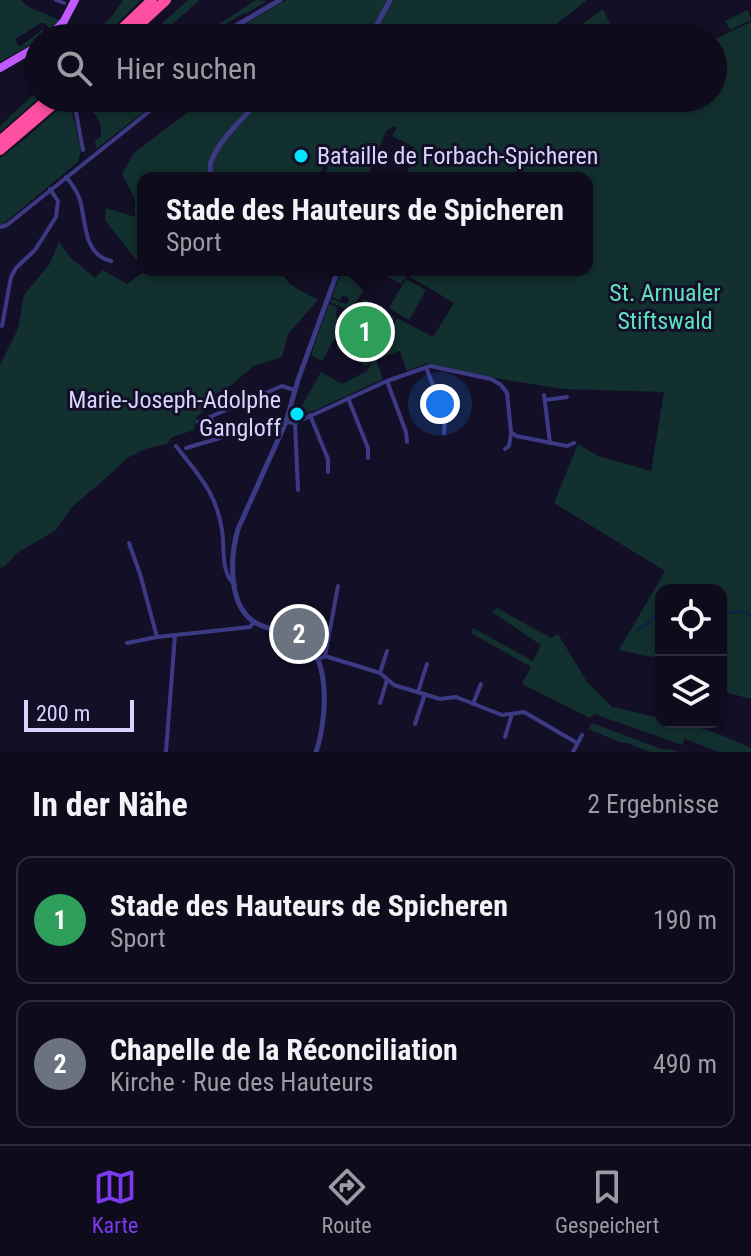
<!DOCTYPE html>
<html lang="de">
<meta charset="utf-8">
<style>
body{margin:0;font-family:"Roboto Condensed",sans-serif;background:#1c1929;color:#f1f3f6}
.controls{position:absolute;right:24px;bottom:24px;display:grid;overflow:hidden;border-radius:16px;box-shadow:0 4px 12px #0003}
.controls button{width:72px;height:72px;display:grid;place-items:center;padding:0;border:0;border-bottom:2px solid #2e2b3b;background:#0e0b1c;color:#f1f3f6;font:40px sans-serif}
.scale{position:absolute;left:24px;bottom:20px;width:110px;box-sizing:border-box;padding-left:8px;border:4px solid #d9d4ff;border-top:0;font-size:22px;line-height:28px;white-space:nowrap;color:#d9d4ff;-webkit-text-stroke:6px #130f26;paint-order:stroke}
.you{position:absolute;left:440px;top:404px;width:28px;height:28px;margin:-20px;border:6px solid #fff;border-radius:50%;background:#1a73e8;box-shadow:0 0 0 12px #1a73e833}
.badge{display:grid;place-items:center;width:52px;height:52px;border-radius:50%;background:#7c3aed;color:#fff;font-size:26px;font-weight:700}
.pin{position:absolute;translate:-50% -50%;border:4px solid #fff;box-shadow:0 2px 8px #0006}
.popup{position:absolute;left:137px;top:172px;width:456px;height:104px;box-sizing:border-box;display:grid;place-content:center;border-radius:16px;background:#0e0b1c;filter:drop-shadow(0 2px 6px #0005);font-size:26px;white-space:nowrap;color:#9b9ba3}
.popup b{font-size:30px;color:#f1f3f6}
.popup::after{content:'';position:absolute;left:50%;top:100%;margin-left:-16px;border:16px solid transparent;border-top-color:#0e0b1c}
.list{margin:0;padding:0;list-style:none}
h2{display:flex;justify-content:space-between;align-items:center;height:104px;margin:0;padding:0 32px;font-size:34px}
h2 small{font-size:26px;font-weight:400;color:#9b9ba3}
.list li{display:grid;grid-template-columns:52px 1fr auto;gap:24px;align-items:center;box-sizing:border-box;height:128px;margin:0 16px 16px;padding:0 16px;border:2px solid #2e2b3b;border-radius:16px}
.list b{display:block;font-size:30px;white-space:nowrap}
.list p{margin:0;font-size:26px;white-space:nowrap;color:#9b9ba3}
.list em{font-size:26px;font-style:normal;color:#9b9ba3}
.icon{flex:none;width:44px;height:44px;fill:none;stroke:currentColor;stroke-width:2;stroke-linecap:round;stroke-linejoin:round}
.map{position:relative;flex:none;width:751px;height:752px;overflow:hidden}
.search{position:absolute;background:#0e0b1c;box-shadow:0 4px 12px #0003;left:24px;right:24px;top:24px;height:88px;display:flex;align-items:center;gap:20px;box-sizing:border-box;padding:0 28px;border-radius:44px;color:#9b9ba3;font-size:30px}
.sheet{height:392px;background:#0e0b1c}
nav{display:flex;justify-content:space-around;align-items:center;box-sizing:border-box;height:112px;border-top:2px solid #2e2b3b;background:#0e0b1c;font-size:22px;color:#9b9ba3}
nav a{display:grid;justify-items:center;gap:4px}
nav .on{color:#7c3aed}
.map>svg:first-child{display:block}
.green{fill:#12302f}
.lines{fill:none;stroke-linecap:round;stroke-linejoin:round}
.stream{stroke:#0c2248;stroke-width:2}
.minor{stroke:#3d3a85;stroke-width:4}
.tertiary{stroke:#3d3a85;stroke-width:5}
.primary{stroke:#c25bff;stroke-width:8}
.motorway{stroke:#ff4fa3;stroke-width:10}
.poi-dot{fill:#00e5ff;stroke:#130f26;stroke-width:3}
.labels{text-anchor:middle;dominant-baseline:central;stroke-width:6;stroke-linejoin:round;paint-order:stroke}
.poi-label{font-size:24px;fill:#d9d4ff;stroke:#130f26;text-anchor:start}
.park-label{font-size:24px;fill:#5fe0c0;stroke:#130f26}
</style>
<div class="map">
<svg width="751" height="752" viewBox="0 0 751 752">
<rect width="100%" height="100%" fill="#130f26"/>
<g class="green">
<path d="M0,0h21l6,6 32,14 -9,9 -5,-6h-4l-26,16 4,8 23,-17 -1,-2 4,5 -12,10 -33,19z"/>
<path d="M123,0h18l-39,38h-11l22,-23z"/>
<path d="M188,0h12l-37,32 -2,6h-12l1,-8 7,-2z"/>
<path d="M256,0l11,1 -21,13 -2,-1 -41,25h-6z"/>
<path d="M286,0h301l-48,38h-317z"/>
<path d="M603,9l7,15 -13,14h-27l11,-13z"/>
<path d="M748,10l3,10 -21,10 -5,-9z"/>
<path d="M751,22v677l-30,-8v-101h-60v69l-42,-9 46,-79 -111,-68 24,-59 20,12 53,15 13,-79 -100,-3 -76,-12 -61,-14 -20,8 -7,-20 -24,8 7,20 -72,33 -2,-1 -5,5 -12,5 1,-3 6,-4 -2,-2 -7,6 2,-6 11,-8 18,-32 21,12 25,-13 30,-53 36,19 21,-34 -47,-28 -6,9 -20,-11 -9,3 -21,35 -21,-9 1,-3 16,5 2,-6 -7,-3 -2,5 -8,-3 10,-27h31v4l2,-4h212v-92h-181l8,-31 -22,-11 5,-9 -3,-1 -8,5 -19,47h-43l4,-12 -4,-2 -5,14h-176v91l-38,-49 1,-12 29,9v-18l-13,-25 12,-21 72,-55h507v-58z"/>
<path d="M38,87l1,11 -39,34v-6l36,-34 -1,-3z"/>
<path d="M71,98h8l-8,9 10,43 -3,12 -76,63 -2,-1v-66l25,-19z"/>
<path d="M141,98h21l-66,51 -1,-8 6,-4c0,-11 0,-18 -9,-25l-2,-7 -10,1 4,-7c19,11 38,9 57,-1z"/>
<path d="M59,242l11,15 25,21 8,-8 24,14 17,-12v-2h137c4,16 24,22 37,30l-30,34 -6,23 -28,9 -23,19 -30,18 2,9 -6,4 -3,14 -22,7 -5,7 -22,5 -18,9 -22,21 -33,28 -16,23 -39,23 -12,13 -5,2v-203l18,-36 6,-34 25,-30z"/>
<path d="M406,279l20,11 -17,30 -20,-12z"/>
<path d="M364,299l31,18 -28,49 -31,-18z"/>
<path d="M329,304l8,3 -1,9 9,4 -23,41 -11,-6z"/>
<path d="M497,608l54,30 7,-4 29,48 25,25 49,11v4c33,0 61,13 90,26v4h-32l-34,-13 -3,6 -88,-31 -4,4 -68,-34 9,-17 -60,-34 2,-5 60,33 8,-16 -49,-33z"/>
<path d="M592,723l72,27 6,-1 9,3h-29l-25,-10 -3,1 -34,-14z"/>
</g>
<g class="lines">
<g class="stream">
<path d="M721,616c12,-4 18,-7 30,-1"/>
<path d="M637,631l15,-12 9,-10"/>
</g>
<g class="minor">
<path d="M56,0l8,3"/>
<path d="M82,98l-5,7 -1,7 7,38"/>
<path d="M66,177c6,7 11,14 14,23 6,21 3,55 31,61"/>
<path d="M0,227l7,-2 159,-127"/>
<path d="M2,326l9,-49 5,-9 19,-18 21,-33 2,-16 -8,-12"/>
<path d="M426,367l19,51 -1,15"/>
<path d="M387,381l19,51 1,10"/>
<path d="M544,395l6,48"/>
<path d="M348,398l20,50v10"/>
<path d="M545,400l22,-3"/>
<path d="M310,415l18,44v13"/>
<path d="M198,422l84,-36 12,4"/>
<path d="M286,422l9,1 92,-42 43,-15 61,13 10,6 6,8 4,39 5,4 51,10 7,-3"/>
<path d="M295,423l3,67"/>
<path d="M176,446c23,30 40,46 46,84 3,17 -2,43 13,55"/>
<path d="M186,448l34,-10 -9,-20"/>
<path d="M505,449l4,-3 2,-12"/>
<path d="M129,543l11,31 17,63"/>
<path d="M127,643l30,-6 93,-10 4,-5"/>
<path d="M325,656l55,17 14,12 46,14 16,-2 46,18 22,-3 53,31"/>
<path d="M319,659l6,-3 13,-70"/>
<path d="M380,673l7,-22"/>
<path d="M418,692l9,-28"/>
<path d="M380,703l7,-23"/>
<path d="M473,704l8,-20"/>
<path d="M415,724l10,-30"/>
<path d="M505,737l7,-23"/>
<path d="M166,752l9,-117"/>
<path d="M573,752l9,-17"/>
</g>
<g class="tertiary">
<path d="M215,38l65,-38"/>
<path d="M370,38l20,-38"/>
<path d="M89,98c15,8 30,7 45,0"/>
<path d="M297,98l20,2 8,-2"/>
<path d="M211,178c-1,-7 -2,-13 1,-19 7,-17 40,-55 57,-61"/>
<path d="M316,752c10,-29 16,-91 -12,-110 -14,-9 -31,-11 -46,-18 -31,-15 -28,-67 -20,-95l48,-107 12,-42 40,-110"/>
</g>
<g class="primary">
<path d="M49,38l15,-17 11,-21"/>
<path d="M0,68l38,-22"/>
</g>
<g class="motorway">
<path d="M112,38l40,-38"/>
<path d="M125,38l41,-38"/>
<path d="M0,141l49,-43"/>
<path d="M0,150l61,-52"/>
</g>
</g>
<g class="poi-dot">
<circle cx="301" cy="156" r="8"/>
<circle cx="297" cy="414" r="8"/>
</g>
<g class="labels">
<g class="poi-label">
<text x="317" y="156">Bataille de Forbach-Spicheren</text>
<text x="281" y="400" text-anchor="end">Marie-Joseph-Adolphe<tspan x="281" dy="28">Gangloff</tspan></text>
</g>
<g class="park-label">
<text x="665" y="293">St. Arnualer<tspan x="665" dy="28">Stiftswald</tspan></text>
</g>
</g>
</svg>
<div class="controls">
<button><svg class="icon" aria-label="locate" viewBox="0 0 24 24"><circle cx="12" cy="12" r="6"/><path d="M12 2v4M12 18v4M2 12h4M18 12h4"/></svg></button>
<button><svg class="icon" aria-label="layers" viewBox="0 0 24 24"><path d="M12 4l9 5-9 5-9-5zM3 14l9 5 9-5"/></svg></button>
</div>
<div class="scale">200 m</div>
<div class="you"></div>
<div class="pin badge" style="left:365px;top:332px;background:#2e9e5b">1</div>
<div class="popup"><b>Stade des Hauteurs de Spicheren</b>Sport</div>
<div class="pin badge" style="left:299px;top:634px;background:#6b7280">2</div>
<div class="search"><svg class="icon" aria-label="search" viewBox="0 0 24 24"><circle cx="10" cy="10" r="6"/><path d="M15 15l6 6"/></svg>Hier suchen</div>
</div>
<section class="sheet">
<h2>In der Nähe<small>2 Ergebnisse</small></h2>
<ul class="list">
<li><span class="badge" style="background:#2e9e5b">1</span><div><b>Stade des Hauteurs de Spicheren</b><p>Sport</p></div><em>190 m</em></li>
<li><span class="badge" style="background:#6b7280">2</span><div><b>Chapelle de la Réconciliation</b><p>Kirche · Rue des Hauteurs</p></div><em>490 m</em></li>
</ul>
</section>
<nav>
<a class="on"><svg class="icon" aria-label="map" viewBox="0 0 24 24"><path d="M3 6l6-2 6 2 6-2v14l-6 2-6-2-6 2zM9 4v14M15 6v14"/></svg>Karte</a>
<a><svg class="icon" aria-label="directions" viewBox="0 0 24 24"><path d="M12 3l9 9-9 9-9-9zM9 14v-3h6M13 9l2 2-2 2"/></svg>Route</a>
<a><svg class="icon" aria-label="saved" viewBox="0 0 24 24"><path d="M7 4h10v16l-5-4-5 4z"/></svg>Gespeichert</a>
</nav>
